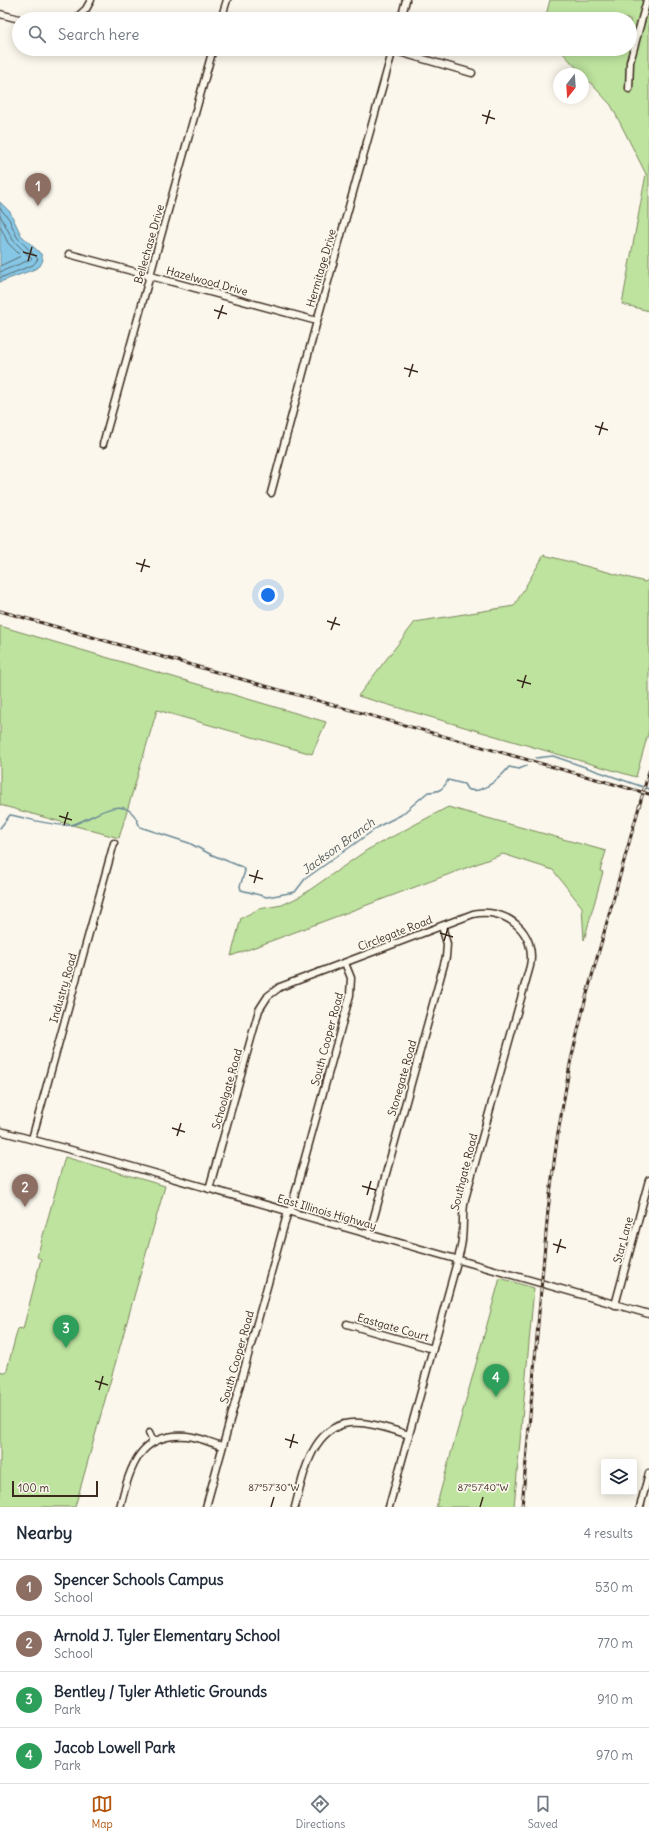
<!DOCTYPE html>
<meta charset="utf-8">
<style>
body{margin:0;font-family:Delius,sans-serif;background:#f6f6f7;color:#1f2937}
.controls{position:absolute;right:12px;bottom:12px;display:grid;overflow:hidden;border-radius:4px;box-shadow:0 2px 10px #0003}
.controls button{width:36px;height:36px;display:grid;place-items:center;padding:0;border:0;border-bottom:1px solid #e0e1e3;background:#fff;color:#1f2937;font:20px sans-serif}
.compass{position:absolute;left:553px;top:68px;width:36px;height:36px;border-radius:50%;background:#fff;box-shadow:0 2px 10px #0003;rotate:197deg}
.scale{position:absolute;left:12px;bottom:10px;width:86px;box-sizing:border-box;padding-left:4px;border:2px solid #3b2a1e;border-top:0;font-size:11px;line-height:14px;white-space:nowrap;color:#3b2a1e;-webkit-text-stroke:3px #fbf7ec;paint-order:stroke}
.you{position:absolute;left:268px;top:595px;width:14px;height:14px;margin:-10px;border:3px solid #fff;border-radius:50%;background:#1a73e8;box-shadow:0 0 0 6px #1a73e833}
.badge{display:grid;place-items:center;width:26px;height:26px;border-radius:50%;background:#b45309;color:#fff;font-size:13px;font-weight:700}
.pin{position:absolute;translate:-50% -33px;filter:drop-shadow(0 1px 2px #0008)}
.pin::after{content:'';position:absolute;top:21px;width:14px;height:12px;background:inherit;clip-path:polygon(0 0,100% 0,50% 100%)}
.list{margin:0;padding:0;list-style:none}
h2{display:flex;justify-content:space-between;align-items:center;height:52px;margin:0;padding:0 16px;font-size:17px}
h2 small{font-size:13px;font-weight:400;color:#747a83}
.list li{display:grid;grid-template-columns:26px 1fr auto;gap:12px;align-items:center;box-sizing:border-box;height:56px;padding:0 16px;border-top:1px solid #e0e1e3}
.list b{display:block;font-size:15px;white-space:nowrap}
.list p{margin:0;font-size:13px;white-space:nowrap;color:#747a83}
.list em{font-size:13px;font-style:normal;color:#747a83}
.icon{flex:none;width:22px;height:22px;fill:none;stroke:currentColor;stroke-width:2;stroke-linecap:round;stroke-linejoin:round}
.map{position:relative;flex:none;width:649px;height:1507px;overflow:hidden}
.search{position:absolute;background:#fff;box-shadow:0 2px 10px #0003;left:12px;right:12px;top:12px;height:44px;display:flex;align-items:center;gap:10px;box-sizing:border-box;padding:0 14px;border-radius:22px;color:#747a83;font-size:15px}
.sheet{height:276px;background:#fff}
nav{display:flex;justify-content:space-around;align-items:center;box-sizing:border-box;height:56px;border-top:1px solid #e0e1e3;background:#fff;font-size:11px;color:#747a83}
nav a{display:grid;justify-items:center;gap:2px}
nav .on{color:#b45309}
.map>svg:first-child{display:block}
.green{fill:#bde39e;stroke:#7c865e}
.water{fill:#86c7e6;stroke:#688896}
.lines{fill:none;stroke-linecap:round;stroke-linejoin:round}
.shore{stroke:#59696e;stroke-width:1}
.stream{stroke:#688896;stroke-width:1.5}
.street-casing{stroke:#3b2a1e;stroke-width:9}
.street{stroke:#fbf7ec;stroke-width:6}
.rail-casing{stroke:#3b2a1e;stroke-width:3}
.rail{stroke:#fbf7ec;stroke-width:1.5;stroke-dasharray:4.5;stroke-linecap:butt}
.ticks{fill:none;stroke:#3b2a1e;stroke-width:1.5}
.labels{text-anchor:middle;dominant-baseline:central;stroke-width:3.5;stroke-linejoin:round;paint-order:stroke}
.street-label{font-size:11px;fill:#3b2a1e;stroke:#fbf7ec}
.water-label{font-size:12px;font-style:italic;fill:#52595a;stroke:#fbf7ec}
.ticks-label{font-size:10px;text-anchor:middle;fill:#3b2a1e;stroke:#fbf7ec;stroke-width:3.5;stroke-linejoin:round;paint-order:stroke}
</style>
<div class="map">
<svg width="649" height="1507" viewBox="0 0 649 1507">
<rect width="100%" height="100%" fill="#fbf7ec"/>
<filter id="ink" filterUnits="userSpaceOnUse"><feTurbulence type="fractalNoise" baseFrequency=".025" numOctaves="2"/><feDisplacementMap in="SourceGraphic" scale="8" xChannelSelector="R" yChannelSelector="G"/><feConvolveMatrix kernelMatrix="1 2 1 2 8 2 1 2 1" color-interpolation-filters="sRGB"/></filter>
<g filter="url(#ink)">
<g class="green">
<path d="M550,0h99v311l-27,-7 24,-130 -35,-69 -52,-56h71v-30h-85z"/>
<path d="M544,555l101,27 4,-3v151l-13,47 -278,-81 57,-74 99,-16z"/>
<path d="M0,626l326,96 -14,32 -155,-44 -38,128 -119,-33z"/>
<path d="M448,807l158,44 -6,20 3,1 -19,68 -2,-33 -29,-37 -50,-16 -272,102 10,-38 18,-9 23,-4 19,-9 66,-46z"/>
<path d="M65,1157l100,29 -90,321h-75v-136l6,2 12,-45 5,1 18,-70 -4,-2z"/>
<path d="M500,1278l34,10 -20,219h-78z"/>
</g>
<path class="water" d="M0,202l10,10 11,23 20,19 2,6 -3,6 -5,3 -35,13z"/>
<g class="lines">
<g class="shore">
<path d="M0,208l9,11 8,18 21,22 -5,6 -33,13"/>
<path d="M0,215l13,25 19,19 -32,13"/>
<path d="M0,226l8,17 13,13 -21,10"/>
</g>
<g class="stream">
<path d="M536,758l17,-2 96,33"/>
<path d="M0,828l10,-13c18,3 44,12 61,10 17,-3 46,-30 62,-11 3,3 5,9 7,13l49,16 21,11 32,13 3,4 -5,15 1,4 26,7 28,-5 10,-13 76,-54 20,-10 27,-23c10,0 15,-2 20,-12l16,4 3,5c14,7 34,-12 42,-22l10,2 7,-3"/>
</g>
<defs>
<g id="street">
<path d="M0,14l19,5"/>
<path d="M75,19l11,-10 5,-9"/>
<path d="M221,19l6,-19"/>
<path d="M401,19l5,-19"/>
<path d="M392,50l80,23"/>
<path d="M629,89l1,-27 17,-62"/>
<path d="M69,254l248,67"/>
<path d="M103,444l110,-395"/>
<path d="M271,493l46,-172 76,-272"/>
<path d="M0,1131l105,28 544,155"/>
<path d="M32,1139l82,-296"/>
<path d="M209,1189l50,-179 9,-14 12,-9 193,-73c33,-7 64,18 57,52l-65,233c-4,17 0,34 -5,52l-71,256"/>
<path d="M290,1212l60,-217 1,-17 -6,-15"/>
<path d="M369,1235l77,-278 1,-13 -5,-18"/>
<path d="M615,1305l34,-125"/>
<path d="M347,1324l86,25"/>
<path d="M149,1433l4,9"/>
<path d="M120,1507c10,-38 18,-75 67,-71 12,1 24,7 35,10"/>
<path d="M206,1507l82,-296"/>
<path d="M295,1507c9,-34 18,-89 66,-84 16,1 32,7 48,12"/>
<path d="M640,1507l9,-34"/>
</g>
</defs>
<use href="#street" class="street-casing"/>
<use href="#street" class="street"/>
<defs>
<g id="rail">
<path d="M0,611l649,183"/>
<path d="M522,1507l26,-297 9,-71 13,-75 15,-63 64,-230"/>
</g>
</defs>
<use href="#rail" class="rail-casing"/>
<use href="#rail" class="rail"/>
</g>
</g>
<path class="ticks" d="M482,115l13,4M486,124l4,-14M23,252l14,4M28,261l4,-14M214,310l13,4M218,319l5,-14M404,368l14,4M409,377l4,-13M595,426l13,4M599,435l4,-13M136,563l14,4M141,572l4,-13M327,621l13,4M331,630l5,-13M517,680l14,4M522,688l4,-13M59,816l13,4M64,825l4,-13M249,875l14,4M254,883l4,-13M440,933l13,4M444,941l4,-13M172,1128l13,4M177,1136l4,-13M362,1186l14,4M367,1195l4,-14M553,1244l13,4M557,1253l4,-14M95,1381l13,4M99,1390l4,-14M285,1439l13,4M290,1448l4,-14M271,1507l3,-10M480,1507l3,-10"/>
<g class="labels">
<g class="street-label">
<text transform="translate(149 244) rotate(-74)">Bellechase Drive</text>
<text transform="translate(321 268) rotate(-74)">Hermitage Drive</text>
<text transform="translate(207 281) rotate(15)">Hazelwood Drive</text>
<text transform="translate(395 933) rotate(-21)">Circlegate Road</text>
<text transform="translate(63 988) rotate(-74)">Industry Road</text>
<text transform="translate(327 1039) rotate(-75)">South Cooper Road</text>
<text transform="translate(402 1078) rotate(-74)">Stonegate Road</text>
<text transform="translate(227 1089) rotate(-74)">Schoolgate Road</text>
<text transform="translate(464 1172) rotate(-76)">Southgate Road</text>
<text transform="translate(327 1212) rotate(16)">East Illinois Highway</text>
<text transform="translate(623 1240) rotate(-75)">Star Lane</text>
<text transform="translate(393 1327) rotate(16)">Eastgate Court</text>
<text transform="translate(237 1357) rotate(-74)">South Cooper Road</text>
</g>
<g class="water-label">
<text transform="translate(338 846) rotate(-36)">Jackson Branch</text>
</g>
</g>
<g class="ticks-label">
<text x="274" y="1491">87°57'30"W</text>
<text x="483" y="1491">87°57'40"W</text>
</g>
</svg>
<div class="controls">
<button><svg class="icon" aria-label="layers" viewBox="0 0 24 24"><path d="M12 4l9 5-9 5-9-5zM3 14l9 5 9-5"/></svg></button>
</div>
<svg class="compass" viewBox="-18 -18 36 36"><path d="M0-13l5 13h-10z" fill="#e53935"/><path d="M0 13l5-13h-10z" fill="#747a83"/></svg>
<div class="scale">100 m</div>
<div class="you"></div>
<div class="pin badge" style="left:38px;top:206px;background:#8d6e63">1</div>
<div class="pin badge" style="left:25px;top:1207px;background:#8d6e63">2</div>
<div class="pin badge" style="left:66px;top:1348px;background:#2e9e5b">3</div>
<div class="pin badge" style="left:496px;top:1397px;background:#2e9e5b">4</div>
<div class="search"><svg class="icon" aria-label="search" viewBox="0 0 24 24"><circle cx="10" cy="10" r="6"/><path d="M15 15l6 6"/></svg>Search here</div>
</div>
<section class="sheet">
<h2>Nearby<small>4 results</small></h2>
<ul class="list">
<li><span class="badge" style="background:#8d6e63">1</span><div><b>Spencer Schools Campus</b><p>School</p></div><em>530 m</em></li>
<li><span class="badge" style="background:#8d6e63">2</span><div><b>Arnold J. Tyler Elementary School</b><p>School</p></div><em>770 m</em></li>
<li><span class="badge" style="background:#2e9e5b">3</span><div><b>Bentley / Tyler Athletic Grounds</b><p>Park</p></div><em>910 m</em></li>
<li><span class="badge" style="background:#2e9e5b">4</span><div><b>Jacob Lowell Park</b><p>Park</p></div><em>970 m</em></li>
</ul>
</section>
<nav>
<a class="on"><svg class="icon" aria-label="map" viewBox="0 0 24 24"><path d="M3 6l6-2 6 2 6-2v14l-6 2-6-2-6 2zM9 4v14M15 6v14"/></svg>Map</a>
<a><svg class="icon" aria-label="directions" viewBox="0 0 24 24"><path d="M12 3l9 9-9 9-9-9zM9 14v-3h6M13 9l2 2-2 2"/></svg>Directions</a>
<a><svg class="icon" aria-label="saved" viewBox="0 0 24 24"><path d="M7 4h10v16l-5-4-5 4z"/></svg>Saved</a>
</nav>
